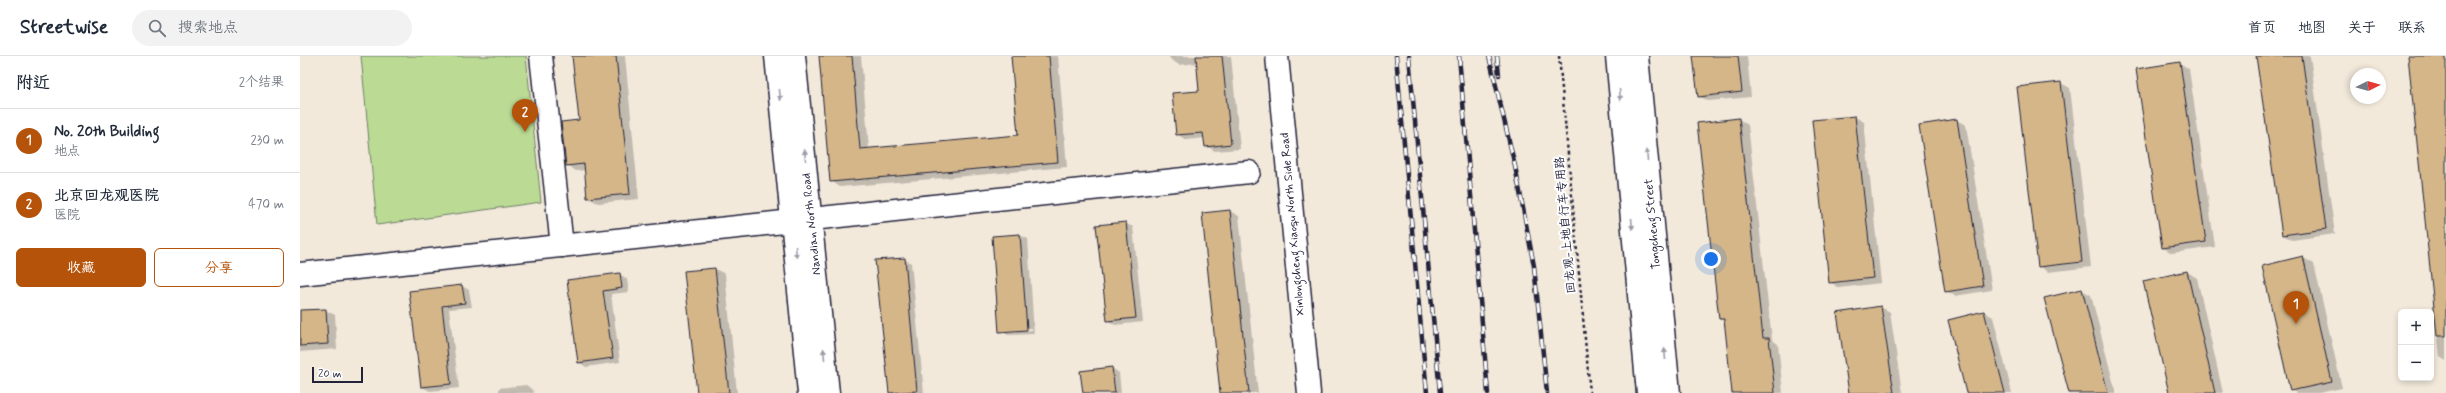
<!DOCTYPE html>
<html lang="zh">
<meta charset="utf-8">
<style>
body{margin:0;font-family:Mynerve,"LXGW WenKai TC",sans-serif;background:#f2f2f3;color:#1f2937}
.controls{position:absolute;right:12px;bottom:12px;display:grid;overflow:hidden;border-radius:6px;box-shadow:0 2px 6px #0003}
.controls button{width:36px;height:36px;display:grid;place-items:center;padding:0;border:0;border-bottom:1px solid #e0e1e3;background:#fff;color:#1f2937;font:20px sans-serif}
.compass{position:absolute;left:2050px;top:12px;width:36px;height:36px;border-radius:50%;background:#fff;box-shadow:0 2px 6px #0003;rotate:84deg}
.scale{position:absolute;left:12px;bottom:10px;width:51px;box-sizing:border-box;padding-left:4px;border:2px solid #22223b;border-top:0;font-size:11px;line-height:14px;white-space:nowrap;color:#22223b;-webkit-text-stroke:3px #fff;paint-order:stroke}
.you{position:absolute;left:1411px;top:203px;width:14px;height:14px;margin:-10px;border:3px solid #fff;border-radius:50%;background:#1a73e8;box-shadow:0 0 0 6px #1a73e833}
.badge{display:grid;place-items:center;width:26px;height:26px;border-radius:50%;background:#b45309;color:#fff;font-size:13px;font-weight:700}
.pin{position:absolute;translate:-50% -33px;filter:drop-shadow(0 1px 2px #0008)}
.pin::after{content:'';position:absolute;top:21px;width:14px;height:12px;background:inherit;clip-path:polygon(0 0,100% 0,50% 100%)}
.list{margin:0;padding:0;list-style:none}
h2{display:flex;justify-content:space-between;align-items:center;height:52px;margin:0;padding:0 16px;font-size:17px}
h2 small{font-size:13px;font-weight:400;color:#747a83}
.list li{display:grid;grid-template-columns:26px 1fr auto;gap:12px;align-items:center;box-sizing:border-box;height:64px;padding:0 16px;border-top:1px solid #e0e1e3}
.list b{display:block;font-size:15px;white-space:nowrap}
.list p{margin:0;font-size:13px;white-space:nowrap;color:#747a83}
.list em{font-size:13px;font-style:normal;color:#747a83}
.actions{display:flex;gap:8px;padding:12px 16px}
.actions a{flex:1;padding:9px 0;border:1px solid #b45309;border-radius:6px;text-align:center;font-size:14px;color:#b45309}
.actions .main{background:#b45309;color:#fff}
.icon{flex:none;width:22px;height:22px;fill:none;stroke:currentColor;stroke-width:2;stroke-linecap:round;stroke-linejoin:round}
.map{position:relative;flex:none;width:2146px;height:337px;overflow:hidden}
header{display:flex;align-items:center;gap:24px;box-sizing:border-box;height:56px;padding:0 20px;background:#fff;border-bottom:1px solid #e0e1e3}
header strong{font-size:19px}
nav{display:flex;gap:22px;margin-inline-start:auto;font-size:14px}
.search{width:280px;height:36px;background:#f2f2f3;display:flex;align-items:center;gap:10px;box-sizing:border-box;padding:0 14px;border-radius:22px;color:#747a83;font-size:15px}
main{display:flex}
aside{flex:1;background:#fff}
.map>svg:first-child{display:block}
.green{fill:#bbdb94;stroke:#6e7e68}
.shadow{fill:#0003;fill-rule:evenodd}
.building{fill:#d4b688;stroke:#22223b}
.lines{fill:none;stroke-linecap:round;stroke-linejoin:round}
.minor-casing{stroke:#22223b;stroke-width:25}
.major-casing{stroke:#22223b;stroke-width:25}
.path{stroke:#22223b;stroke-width:2.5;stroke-dasharray:3 3;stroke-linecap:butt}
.minor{stroke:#fff;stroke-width:22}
.major{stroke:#fff;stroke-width:22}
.rail-casing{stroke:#22223b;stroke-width:4.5}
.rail{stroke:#fff;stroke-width:3;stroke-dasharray:9;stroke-linecap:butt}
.oneway{fill:#9c9ca7}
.labels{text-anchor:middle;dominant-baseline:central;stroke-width:4;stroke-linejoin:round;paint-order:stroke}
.street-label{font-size:12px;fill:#22223b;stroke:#fff}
</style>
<header>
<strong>Streetwise</strong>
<div class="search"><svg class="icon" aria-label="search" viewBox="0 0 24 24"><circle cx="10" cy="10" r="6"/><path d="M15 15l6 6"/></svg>搜索地点</div>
<nav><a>首页</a><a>地图</a><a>关于</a><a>联系</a></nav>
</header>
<main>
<aside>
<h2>附近<small>2个结果</small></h2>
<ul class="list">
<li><span class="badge">1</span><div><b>No. 20th Building</b><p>地点</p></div><em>230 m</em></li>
<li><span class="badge">2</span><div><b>北京回龙观医院</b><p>医院</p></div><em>470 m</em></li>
</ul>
<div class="actions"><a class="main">收藏</a><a>分享</a></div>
</aside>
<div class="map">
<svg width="2146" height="337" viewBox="0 0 2146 337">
<rect width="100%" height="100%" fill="#f2e9db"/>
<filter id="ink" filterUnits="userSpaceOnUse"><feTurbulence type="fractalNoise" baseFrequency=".025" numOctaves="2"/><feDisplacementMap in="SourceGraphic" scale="8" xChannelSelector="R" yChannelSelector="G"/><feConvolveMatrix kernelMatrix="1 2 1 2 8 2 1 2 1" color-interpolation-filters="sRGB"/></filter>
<g filter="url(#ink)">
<path class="green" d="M61,0h165l15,146 -164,23z"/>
<g class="shadow">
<path d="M273,0h52l14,143 -41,4 -10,-5 -2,-28 -10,1 -9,-6 13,-44z"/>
<path d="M520,0h41l8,93 150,-13 -7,-80h46l9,111 -227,20 -9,-6z"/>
<path d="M869,0h62l9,93 -25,2 -9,-5 -1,-8 -19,2 -9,-6 23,-42 -2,-29 -19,2 -9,-6z"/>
<path d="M1394,0h53l4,41 -43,4 -10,-5z"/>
<path d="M1957,0h53l25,178 -43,6 -9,-5z"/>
<path d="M2109,0h37v305l-6,-4z"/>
<path d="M1880,7l9,6 26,178 -43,6 -9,-5z"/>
<path d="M1761,27l9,5 21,179 -43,5 -9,-6z"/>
<path d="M1555,61l9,5 17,161 -42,5 -9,-6 -17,-161z"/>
<path d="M1439,63l9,6 24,215 6,4 5,49h-50l-8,-71 -5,-3z"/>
<path d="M1656,64l10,5 26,165 -37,6 -9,-5z"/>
<path d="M930,155l9,5 19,177h-37z"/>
<path d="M825,167l8,4 10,95 -28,3 -8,-5z"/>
<path d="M720,179l8,4 6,95 -26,1 -8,-4zM732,272v2l-26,2v-2z"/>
<path d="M2002,201l12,7 28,124 -23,5h-23l-5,-3z"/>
<path d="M604,203l7,4 13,130h-34l-14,-132z"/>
<path d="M415,213l10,5 12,119h-39l-13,-121z"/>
<path d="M1887,216l10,6 26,115h-53l-25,-111z"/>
<path d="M320,218l7,5 2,13 -18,2 9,68 -34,5 -7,-5 -11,-81z"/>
<path d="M162,230l7,4 3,17 -23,2 10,79 -29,3 -8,-4 -12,-95z"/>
<path d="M1782,234l9,5 25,98h-46z"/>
<path d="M1581,251l9,5 12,81h-52z"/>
<path d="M25,254l10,5 2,34 -37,3v-41z"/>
<path d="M1684,256l9,5 19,76h-45z"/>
<path d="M812,312l7,5 2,20h-37z"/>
<path d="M226,329l7,5 1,3h-35v-5z"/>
</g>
<g class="building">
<path d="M272,0h44l14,138 -43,4 -3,-34 -18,2 -5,-44 18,-2z"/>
<path d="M519,0h33l8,93 158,-14 -7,-79h38l9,106 -228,20z"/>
<path d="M896,0h26l9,88 -26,3 -2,-14 -27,2 -4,-42 27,-2z"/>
<path d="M1393,0h45l4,36 -44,5z"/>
<path d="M1956,0h46l24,173 -44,6z"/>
<path d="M2108,0h38v280h-9z"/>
<path d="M1880,6l26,180 -44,6 -26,-179z"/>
<path d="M1761,26l21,180 -44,5 -21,-180z"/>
<path d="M1555,60l18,162 -44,5 -17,-163z"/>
<path d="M1439,62l24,220h6l6,55h-43l-8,-74h-5l-22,-196z"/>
<path d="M1657,63l26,167 -38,6 -26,-167z"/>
<path d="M930,154l19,183h-29l-18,-180z"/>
<path d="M826,166l10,96 -29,3 -11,-96z"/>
<path d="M720,178l7,96 -28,2 -7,-96z"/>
<path d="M2003,200l29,126 -42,9 -28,-125z"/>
<path d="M605,202l12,133 -28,2 -14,-133z"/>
<path d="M415,212l14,125h-32l-13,-122z"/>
<path d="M1887,215l28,122h-46l-26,-112z"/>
<path d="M320,217l2,15 -19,3 10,67 -35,5 -11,-83z"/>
<path d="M162,229l3,18 -23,3 9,78 -30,3 -12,-96z"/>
<path d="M1782,233l26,104h-39l-25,-95z"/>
<path d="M1581,250l13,87h-45l-12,-80z"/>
<path d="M26,253l2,35 -28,2v-36z"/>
<path d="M1684,255l21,82h-39l-18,-73z"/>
<path d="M812,311l3,26h-32l-3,-22z"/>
</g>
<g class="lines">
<defs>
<g id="minor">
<path d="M241,0l21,190"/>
<path d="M977,0l32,337"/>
<path d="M0,218l949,-102"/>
</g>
<g id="major">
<path d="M476,0l33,337"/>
<path d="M494,0l34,337"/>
<path d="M1317,0l31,337"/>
<path d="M1337,0l32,337"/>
</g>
</defs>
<use href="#minor" class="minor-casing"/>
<use href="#major" class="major-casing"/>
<path class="path" d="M1259,0l31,337"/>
<use href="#minor" class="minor"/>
<use href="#major" class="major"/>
<defs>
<g id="rail">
<path d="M1096,0l31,337"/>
<path d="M1109,0l31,337"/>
<path d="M1159,0l29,337"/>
<path d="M1189,0l26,110 19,100 13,127"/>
<path d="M1197,0l2,19"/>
</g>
</defs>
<use href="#rail" class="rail-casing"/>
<use href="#rail" class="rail"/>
</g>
<defs><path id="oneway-solid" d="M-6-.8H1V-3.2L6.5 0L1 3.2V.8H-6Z"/></defs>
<g class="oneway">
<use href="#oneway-solid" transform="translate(480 39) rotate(84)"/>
<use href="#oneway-solid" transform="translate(1320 39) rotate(85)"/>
<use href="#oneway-solid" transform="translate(505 99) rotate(-96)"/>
<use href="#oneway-solid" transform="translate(1347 99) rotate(-95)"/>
<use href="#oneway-solid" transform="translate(1332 168) rotate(85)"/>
<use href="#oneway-solid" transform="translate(496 196) rotate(85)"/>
<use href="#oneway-solid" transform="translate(524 298) rotate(-95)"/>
<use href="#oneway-solid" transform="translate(1365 298) rotate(-95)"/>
</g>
</g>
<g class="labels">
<g class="street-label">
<text transform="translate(512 168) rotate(-96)">Nandian North Road</text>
<text transform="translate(993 168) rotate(-95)">Xinlongcheng Xiaoqu North Side Road</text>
<text transform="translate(1353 168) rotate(-95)">Tongcheng Street</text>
<text transform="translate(1266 169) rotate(-95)">回龙观-上地自行车专用路</text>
</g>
</g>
</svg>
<div class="controls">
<button>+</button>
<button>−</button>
</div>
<svg class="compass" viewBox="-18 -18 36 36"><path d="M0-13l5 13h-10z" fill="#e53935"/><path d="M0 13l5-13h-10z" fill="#747a83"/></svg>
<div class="scale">20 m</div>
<div class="you"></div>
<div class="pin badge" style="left:1996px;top:268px">1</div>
<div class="pin badge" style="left:225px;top:76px">2</div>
</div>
</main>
